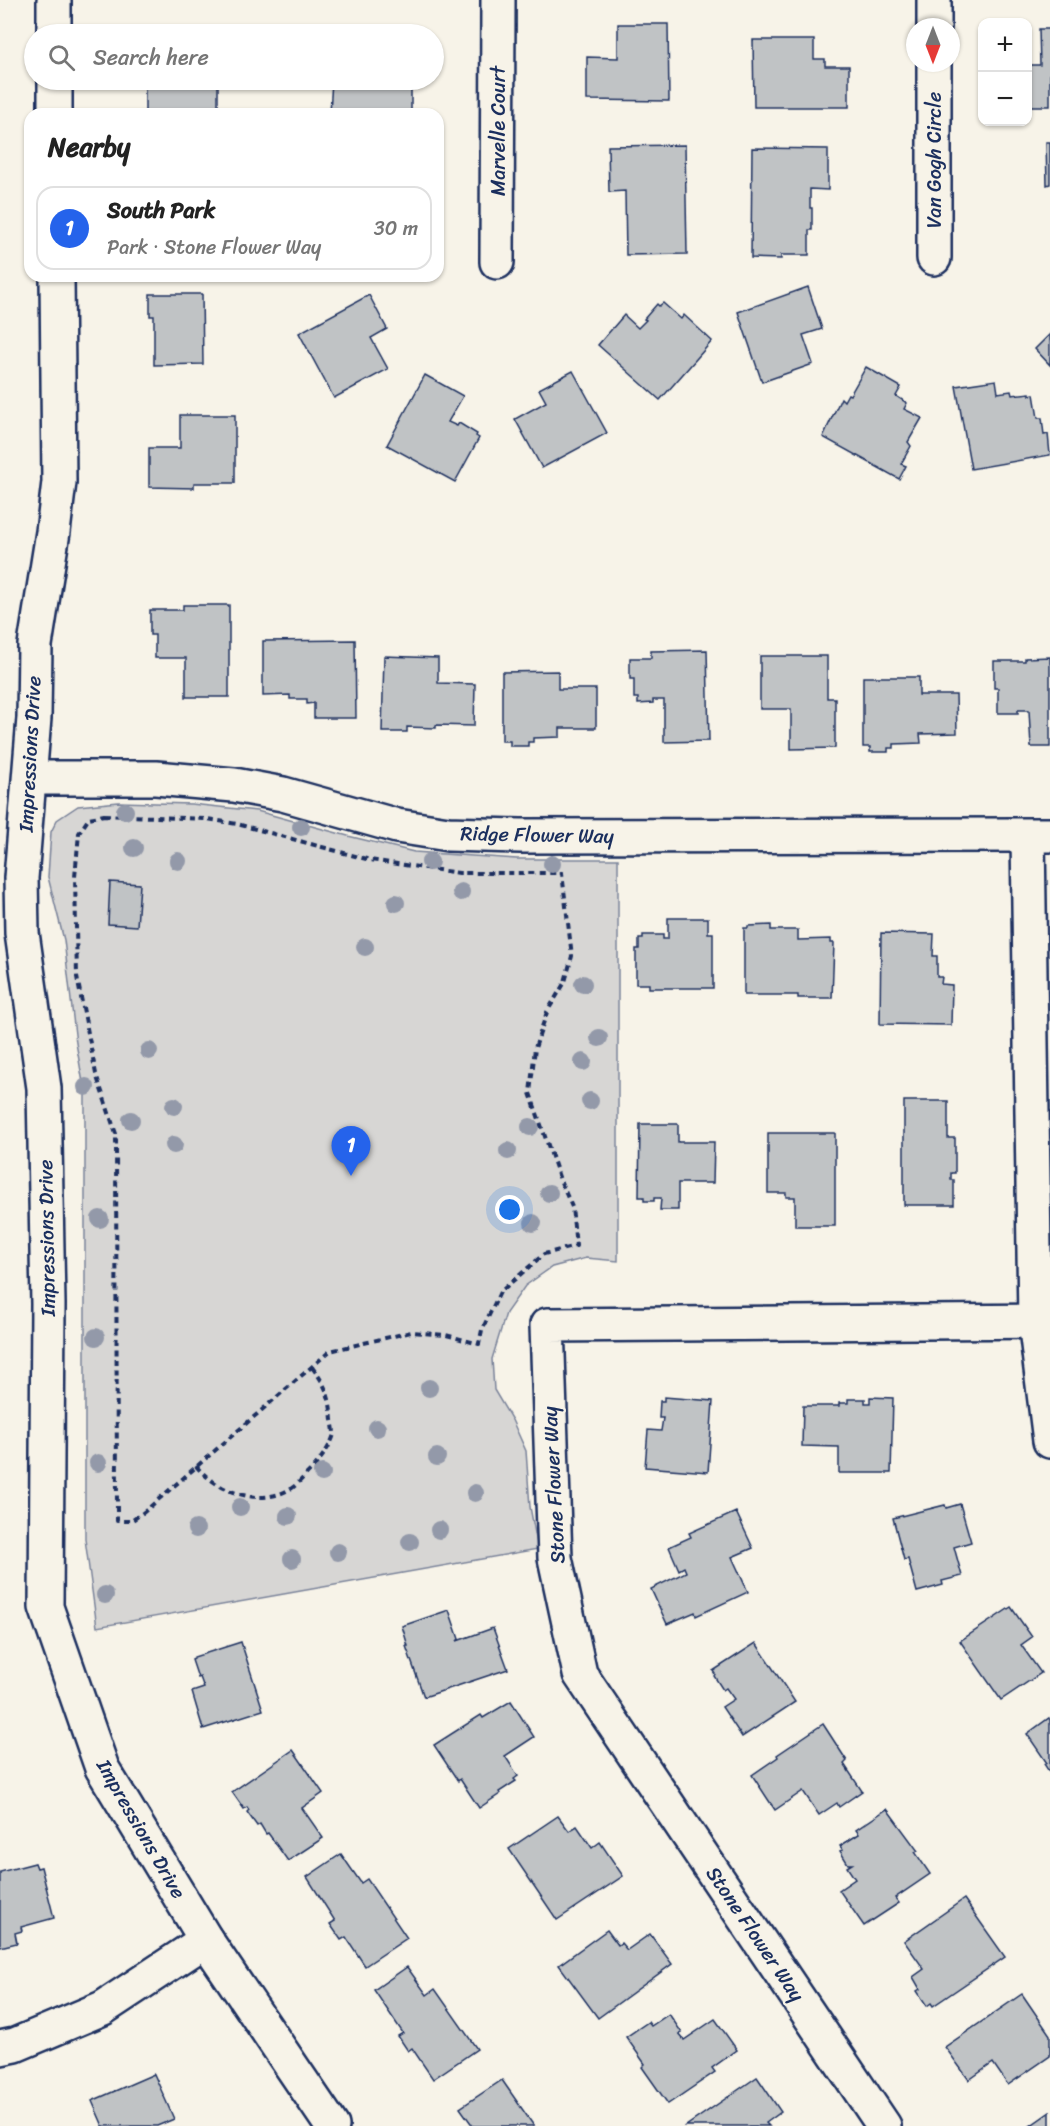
<!DOCTYPE html>
<meta charset="utf-8">
<style>
body{margin:0;font-family:Sriracha,sans-serif;background:#f6f6f6;color:#222}
.controls{position:absolute;right:18px;top:18px;display:grid;overflow:hidden;border-radius:12px;box-shadow:0 2px 4px #0004}
.controls button{width:54px;height:54px;display:grid;place-items:center;padding:0;border:0;border-bottom:2px solid #e0e0e0;background:#fff;color:#222;font:30px sans-serif}
.compass{position:absolute;left:906px;top:18px;width:54px;height:54px;border-radius:50%;background:#fff;box-shadow:0 2px 4px #0004;rotate:180deg}
.you{position:absolute;left:510px;top:1210px;width:21px;height:21px;margin:-15px;border:4px solid #fff;border-radius:50%;background:#1a73e8;box-shadow:0 0 0 9px #1a73e833}
.badge{display:grid;place-items:center;width:39px;height:39px;border-radius:50%;background:#2563eb;color:#fff;font-size:20px;font-weight:700}
.pin{position:absolute;translate:-50% -50px;filter:drop-shadow(0 2px 3px #0008)}
.pin::after{content:'';position:absolute;top:32px;width:21px;height:18px;background:inherit;clip-path:polygon(0 0,100% 0,50% 100%)}
.list{margin:0;padding:0;list-style:none}
h2{display:flex;justify-content:space-between;align-items:center;height:78px;margin:0;padding:0 24px;font-size:26px}
h2 small{font-size:20px;font-weight:400;color:#767676}
.list li{display:grid;grid-template-columns:39px 1fr auto;gap:18px;align-items:center;box-sizing:border-box;height:84px;margin:0 12px 12px;padding:0 12px;border:2px solid #e0e0e0;border-radius:18px}
.list b{display:block;font-size:22px;white-space:nowrap}
.list p{margin:0;font-size:20px;white-space:nowrap;color:#767676}
.list em{font-size:20px;font-style:normal;color:#767676}
.icon{flex:none;width:33px;height:33px;fill:none;stroke:currentColor;stroke-width:2;stroke-linecap:round;stroke-linejoin:round}
.map{position:relative;flex:none;width:1050px;height:2126px;overflow:hidden}
.search{position:absolute;background:#fff;box-shadow:0 2px 4px #0004;left:24px;top:24px;width:420px;height:66px;display:flex;align-items:center;gap:15px;box-sizing:border-box;padding:0 21px;border-radius:33px;color:#767676;font-size:22px}
.panel{position:absolute;background:#fff;box-shadow:0 2px 4px #0004;left:24px;top:108px;width:420px;height:174px;border-radius:18px}
.map>svg:first-child{display:block}
.green{fill:#d7d6d4;stroke:#798299;stroke-width:1.5}
.building{fill:#c0c3c5;stroke:#1b2f5e;stroke-width:1.5}
.lines{fill:none;stroke-linecap:round;stroke-linejoin:round}
.minor-casing{stroke:#1b2f5e;stroke-width:38}
.path{stroke:#1b2f5e;stroke-width:4;stroke-dasharray:6 4.5;stroke-linecap:butt}
.minor{stroke:#f7f3e8;stroke-width:33}
.tree{fill:#9399a9}
.labels{text-anchor:middle;dominant-baseline:central;stroke-width:4.5;stroke-linejoin:round;paint-order:stroke}
.street-label{font-size:20px;fill:#1b2f5e;stroke:#f7f3e8}
</style>
<div class="map">
<svg width="1050" height="2126" viewBox="0 0 1050 2126">
<rect width="100%" height="100%" fill="#f7f3e8"/>
<filter id="ink" filterUnits="userSpaceOnUse"><feTurbulence type="fractalNoise" baseFrequency=".0167" numOctaves="2"/><feDisplacementMap in="SourceGraphic" scale="12" xChannelSelector="R" yChannelSelector="G"/><feConvolveMatrix kernelMatrix="1 2 1 2 8 2 1 2 1" color-interpolation-filters="sRGB"/></filter>
<g filter="url(#ink)">
<path class="green" d="M119,802l72,2 66,7 91,25 66,16 103,7h101v402l-32,-3 -34,9 -27,19 -19,27 -14,46 2,31 18,30 14,31 4,56 8,42 -441,78 -12,-88v-445l-9,-51 -12,-103 -16,-63 3,-45 6,-12 21,-14z"/>
<g class="building">
<path d="M618,24h50l1,77 -82,-1v-43l31,1z"/>
<path d="M1039,29h11v77h-22v-41h12z"/>
<path d="M753,40h61v19h11v7h24v41h-95z"/>
<path d="M145,80h73v31l-73,1z"/>
<path d="M332,80h79v32l-81,1z"/>
<path d="M1046,142h4v42l-3,1z"/>
<path d="M685,145l2,109 -61,1 -1,-64 -16,1 -1,-46z"/>
<path d="M752,148l76,1v41l-18,-1v19h2v22h-3v25h-28v4l-30,-1z"/>
<path d="M808,287l14,42 -19,6 10,29 -51,18 -24,-70z"/>
<path d="M150,294h52l1,70 -49,1v-49h-4z"/>
<path d="M369,295l18,34 -16,9 17,31 -54,29 -35,-65z"/>
<path d="M663,303l18,16 3,-4 28,26 -52,59 -62,-55 26,-30 14,13 8,-8 -2,-1 13,-15 2,2z"/>
<path d="M1050,334v31l-15,-16z"/>
<path d="M866,367l35,20 -5,9 11,7 -3,6 18,9 -14,24 3,4 -10,18 5,2 -7,13 -76,-42 18,-39 3,3 4,-7 2,1z"/>
<path d="M573,371l34,62 -65,35 -27,-49 31,-17 -7,-13z"/>
<path d="M425,375l38,21 -15,26 9,4 2,-3 18,11 -1,2 3,2 -24,44 -68,-37z"/>
<path d="M996,380l2,13 13,-2 1,4 18,-2v2l4,-1 4,24h4l2,17 4,-1 2,21 -79,14 -15,-83z"/>
<path d="M180,415h55v68h-41v5l-45,-1v-39h31z"/>
<path d="M183,605h46v92h-43v-39h-31v-23h-5v-25h33z"/>
<path d="M355,640l1,78h-42v-15l-7,1v-5h-17v-4l-27,1v-55z"/>
<path d="M707,650l2,91 -45,1v-42h-11v3l-15,1v-6h-4v-19h-4v-21h21v-7z"/>
<path d="M384,656l54,2v25l37,1 -1,42 -38,-1v3l-29,-1v5h-25z"/>
<path d="M760,656h67v42h8v50l-44,1v-40h-31z"/>
<path d="M1050,657v90h-19l-2,-37h-11v3h-20v-25h-4v-27h31v-3z"/>
<path d="M558,671v18h38v39h-36v9l-27,1v4h-5v4h-18v-5h-8v-69z"/>
<path d="M863,677h56v18h37l1,38 -37,1 1,9 -27,1v4h-6v4h-18v-5h-7z"/>
<path d="M110,882l30,2 -3,42 -29,-2z"/>
<path d="M668,918h40v15h5v55h-64v-4h-13v-35h3v-10h4v-4h20v4h5z"/>
<path d="M771,925v5h27v10l33,-1v4h3l-2,55h-34v-3h-54v-67h4v-2z"/>
<path d="M881,933l53,1 -1,22h4v21h5l-1,7 11,1 -1,40 -71,-1z"/>
<path d="M904,1101h44v37h7v35h-4v7h3v25h-50z"/>
<path d="M640,1124h38v18h36l-1,41h-35v27h-18l1,-12h-7v3h-10v-4h-5z"/>
<path d="M768,1133h67v93h-40v-29h-9v-4h-18z"/>
<path d="M664,1397l49,4 -5,71 -63,-5 3,-37 13,1 2,-13h-4l1,-17h4z"/>
<path d="M870,1397l23,1 -2,75h-52v-26l-37,-1 1,-40h36v-3h9v-4h17v4h5z"/>
<path d="M960,1504l11,38 -17,5 8,29 -20,5 1,4 -26,7 -9,-33 -4,1 -11,-42 52,-13 1,3z"/>
<path d="M736,1512l17,36 -21,9 16,35 -52,24 -1,-4 -28,12 -16,-35 35,-17 -2,-5 -5,3 -10,-23 22,-10 -2,-4z"/>
<path d="M1011,1607l21,30 -11,8 20,28 -40,27 -41,-59z"/>
<path d="M449,1610l10,29 -2,2 36,-13 15,41 -84,28 -18,-51h2l-6,-20z"/>
<path d="M241,1642l22,68 -60,19 -11,-37 12,-4 -4,-11 -2,1 -6,-18 2,-1v-2z"/>
<path d="M756,1643l39,59 -53,35 -20,-30 12,-8 -8,-11 -3,2 -9,-14 1,-2 -2,-3z"/>
<path d="M511,1701l23,36 -29,19 13,20 -4,3 2,2 -17,11 1,2 -21,14 -19,-29 -2,2 -24,-36 47,-30 2,3z"/>
<path d="M1049,1718l1,2v53l-6,-9 3,-1 -20,-29z"/>
<path d="M823,1724l24,37 -3,3 18,27 -23,16 -2,-4 -18,12 -16,-24 -28,19 -23,-35 26,-18 -1,-2z"/>
<path d="M293,1750l30,43 -21,15 21,30 -35,23 -20,-28 -2,1 -6,-10 -3,2 -10,-14 2,-2 -2,-3 -3,2 -12,-17z"/>
<path d="M887,1809l31,42 -3,1 15,22 -35,24 4,5 -35,23 -25,-36 16,-11 -8,-12 5,-3h-4l-8,-13 3,-1 -3,-4 19,-12 -3,-4z"/>
<path d="M558,1816l11,15 8,-5 15,22 8,-6 23,34 -66,44 -48,-71z"/>
<path d="M341,1854l20,29 6,-4 40,59 -42,28 -19,-29 -5,3 -11,-16 5,-3 -28,-44z"/>
<path d="M35,1863l2,5 4,-1 13,51 -33,9 1,4 -7,2 2,10 -17,4v-75z"/>
<path d="M964,1899l41,58 -72,49 -2,-3 -4,3 -10,-15 3,-2 -7,-12 11,-8 -20,-28z"/>
<path d="M607,1930l11,15 3,-2 6,7 23,-16 22,30 -74,54 -39,-53z"/>
<path d="M407,1967l20,28 8,-6 42,60 -44,30 -21,-31 -4,3 -10,-15 5,-3 -29,-43z"/>
<path d="M1022,1994l28,41v21l-42,29 -15,-22 -24,17 -24,-33z"/>
<path d="M669,2014l13,19 -3,1 5,6 31,-21 22,31 -25,18 3,4 -47,32 -26,-37 3,-3 -19,-27 22,-15 3,4z"/>
<path d="M154,2074l20,45 -17,7h-54l-11,-25z"/>
<path d="M757,2077l24,35 -15,11 3,3h-83z"/>
<path d="M502,2080l32,46h-61l-13,-18z"/>
<path d="M1050,2112v14h-20z"/>
</g>
<g class="lines">
<defs>
<g id="minor">
<path d="M54,0v34"/>
<path d="M934,27v-27"/>
<path d="M55,80v34"/>
<path d="M934,258v-195"/>
<path d="M497,262l1,-262"/>
<path d="M57,276l2,206 -6,50 -18,113 -1,73 -13,160 1,55 22,155 4,216 -2,303 56,161 104,172 126,186"/>
<path d="M30,778h126l78,7 49,9 114,32 51,8 73,2 529,-1"/>
<path d="M1028,836l7,485 15,120"/>
<path d="M0,2048l15,-3 88,-37 103,-68"/>
<path d="M884,2126l-304,-452 -25,-116 -8,-233 503,-4"/>
</g>
</defs>
<use href="#minor" class="minor-casing"/>
<g class="path">
<path d="M104,815l103,4 30,5 133,36 89,13h103l10,83 -7,26 -18,30 -12,36 -5,45 30,87 12,27 4,39 -32,8 -44,38 -18,38 -3,14 -33,-9 -35,-3 -81,19 -186,161 -13,9h-14l-1,-387 -20,-60 -19,-97 -2,-100 4,-44 10,-15z"/>
<path d="M196,1466c22,26 64,42 96,22 7,-5 13,-13 20,-19 8,-9 19,-23 22,-35 0,-4 -1,-10 -2,-14 -2,-24 -6,-35 -21,-54"/>
</g>
<use href="#minor" class="minor"/>
</g>
<g class="tree">
<circle cx="125" cy="811" r="9"/>
<circle cx="301" cy="827" r="9"/>
<circle cx="134" cy="848" r="9"/>
<circle cx="178" cy="861" r="9"/>
<circle cx="430" cy="862" r="9"/>
<circle cx="552" cy="864" r="9"/>
<circle cx="461" cy="892" r="9"/>
<circle cx="396" cy="903" r="9"/>
<circle cx="365" cy="947" r="9"/>
<circle cx="583" cy="984" r="9"/>
<circle cx="599" cy="1038" r="9"/>
<circle cx="149" cy="1051" r="9"/>
<circle cx="583" cy="1062" r="9"/>
<circle cx="86" cy="1087" r="9"/>
<circle cx="590" cy="1101" r="9"/>
<circle cx="174" cy="1106" r="9"/>
<circle cx="131" cy="1120" r="9"/>
<circle cx="530" cy="1127" r="9"/>
<circle cx="174" cy="1145" r="9"/>
<circle cx="508" cy="1151" r="9"/>
<circle cx="549" cy="1193" r="9"/>
<circle cx="100" cy="1219" r="9"/>
<circle cx="533" cy="1223" r="9"/>
<circle cx="96" cy="1337" r="9"/>
<circle cx="429" cy="1388" r="9"/>
<circle cx="377" cy="1428" r="9"/>
<circle cx="437" cy="1457" r="9"/>
<circle cx="98" cy="1463" r="9"/>
<circle cx="322" cy="1473" r="9"/>
<circle cx="475" cy="1493" r="9"/>
<circle cx="240" cy="1507" r="9"/>
<circle cx="288" cy="1516" r="9"/>
<circle cx="196" cy="1529" r="9"/>
<circle cx="439" cy="1530" r="9"/>
<circle cx="410" cy="1542" r="9"/>
<circle cx="338" cy="1552" r="9"/>
<circle cx="292" cy="1559" r="9"/>
<circle cx="105" cy="1595" r="9"/>
</g>
</g>
<g class="labels">
<g class="street-label">
<text transform="translate(498 131) rotate(-90)">Marvelle Court</text>
<text transform="translate(934 160) rotate(-90)">Van Gogh Circle</text>
<text transform="translate(30 754) rotate(-87)">Impressions Drive</text>
<text transform="translate(537 835) rotate(1)">Ridge Flower Way</text>
<text transform="translate(47 1238) rotate(-91)">Impressions Drive</text>
<text transform="translate(554 1485) rotate(-93)">Stone Flower Way</text>
<text transform="translate(141 1829) rotate(60)">Impressions Drive</text>
<text transform="translate(755 1934) rotate(56)">Stone Flower Way</text>
</g>
</g>
</svg>
<div class="controls">
<button>+</button>
<button>−</button>
</div>
<svg class="compass" viewBox="-18 -18 36 36"><path d="M0-13l5 13h-10z" fill="#e53935"/><path d="M0 13l5-13h-10z" fill="#767676"/></svg>
<div class="you"></div>
<div class="pin badge" style="left:351px;top:1176px">1</div>
<div class="search"><svg class="icon" aria-label="search" viewBox="0 0 24 24"><circle cx="10" cy="10" r="6"/><path d="M15 15l6 6"/></svg>Search here</div>
<section class="panel">
<h2>Nearby<small></small></h2>
<ul class="list">
<li><span class="badge">1</span><div><b>South Park</b><p>Park · Stone Flower Way</p></div><em>30 m</em></li>
</ul>
</section>
</div>
